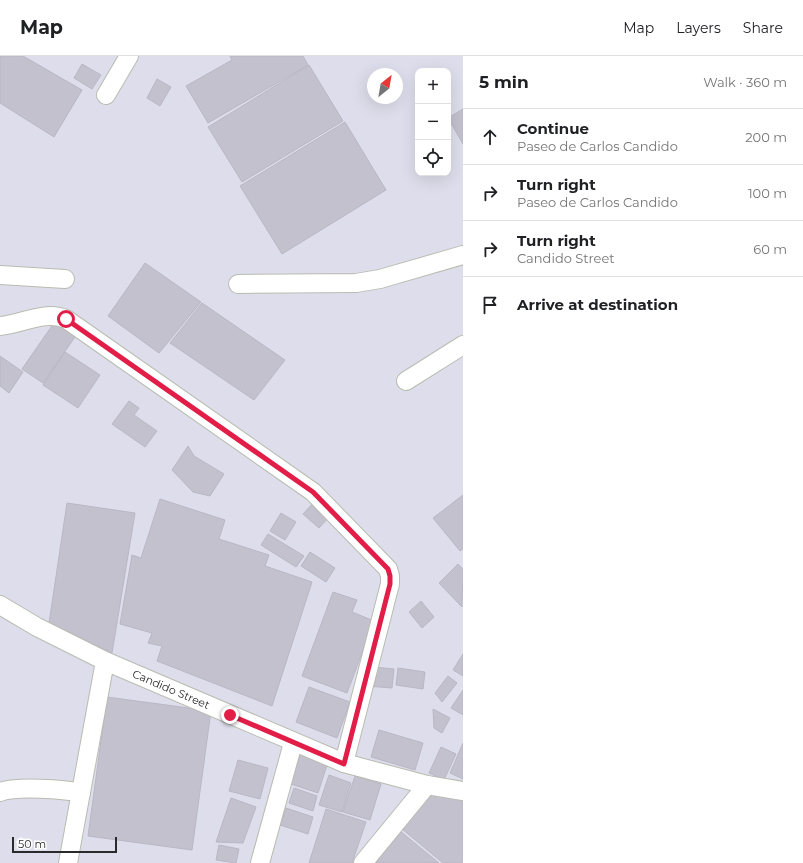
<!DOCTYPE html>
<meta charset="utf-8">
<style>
body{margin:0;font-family:Montserrat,sans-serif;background:#f6f6f6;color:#202124}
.controls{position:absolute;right:12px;top:12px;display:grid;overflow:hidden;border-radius:8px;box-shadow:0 4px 16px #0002}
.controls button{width:36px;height:36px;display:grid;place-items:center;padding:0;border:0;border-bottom:1px solid #e0e0e0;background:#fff;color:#202124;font:20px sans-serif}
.compass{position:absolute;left:367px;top:12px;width:36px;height:36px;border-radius:50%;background:#fff;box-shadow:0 4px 16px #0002;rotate:31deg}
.scale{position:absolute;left:12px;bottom:10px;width:105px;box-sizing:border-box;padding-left:4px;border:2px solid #2a2a2a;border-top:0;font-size:11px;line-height:14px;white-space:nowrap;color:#2a2a2a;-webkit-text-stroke:3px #fff;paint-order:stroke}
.stop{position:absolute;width:12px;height:12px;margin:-9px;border:3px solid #e11d48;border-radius:50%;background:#fff}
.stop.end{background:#e11d48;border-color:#fff;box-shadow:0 1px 4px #0008}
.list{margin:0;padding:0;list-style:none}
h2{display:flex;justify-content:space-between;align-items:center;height:52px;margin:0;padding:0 16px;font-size:17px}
h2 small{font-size:13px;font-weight:400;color:#757577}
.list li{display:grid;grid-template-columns:26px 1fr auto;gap:12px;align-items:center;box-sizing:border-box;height:56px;padding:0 16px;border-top:1px solid #e0e0e0}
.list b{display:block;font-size:15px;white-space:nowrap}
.list p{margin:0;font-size:13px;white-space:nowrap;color:#757577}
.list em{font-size:13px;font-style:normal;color:#757577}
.icon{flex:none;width:22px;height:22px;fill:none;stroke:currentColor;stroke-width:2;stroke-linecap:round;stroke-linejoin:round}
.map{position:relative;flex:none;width:463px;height:807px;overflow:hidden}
header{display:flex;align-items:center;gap:24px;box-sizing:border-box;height:56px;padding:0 20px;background:#fff;border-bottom:1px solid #e0e0e0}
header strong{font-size:19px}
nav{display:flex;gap:22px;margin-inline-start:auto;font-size:14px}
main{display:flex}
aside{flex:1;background:#fff}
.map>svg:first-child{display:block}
.building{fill:#c3c1cd;stroke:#b9b7c6}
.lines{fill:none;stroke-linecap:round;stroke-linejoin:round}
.minor-casing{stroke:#b8bcb0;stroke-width:20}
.minor{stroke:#fff;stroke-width:18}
.route{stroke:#e11d48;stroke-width:5}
.labels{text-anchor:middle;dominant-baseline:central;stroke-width:3;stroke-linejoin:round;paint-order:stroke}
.street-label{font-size:11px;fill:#2a2a2a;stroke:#fff}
</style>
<header>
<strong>Map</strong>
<nav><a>Map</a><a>Layers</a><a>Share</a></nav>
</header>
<main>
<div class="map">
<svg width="463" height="807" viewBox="0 0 463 807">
<rect width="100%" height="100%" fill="#deddeb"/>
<g class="building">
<path d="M0,0h23l59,34 -28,47 -54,-34z"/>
<path d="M230,0h73l5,9 -100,58 -22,-37 46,-26z"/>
<path d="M82,8l19,11 -9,14 -18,-11z"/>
<path d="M309,9l34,56 -101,61 -34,-55z"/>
<path d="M157,23l14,8 -11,19 -13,-8z"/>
<path d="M463,53v35l-15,-26z"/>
<path d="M345,66l41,68 -104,64 -42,-68z"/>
<path d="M145,207l56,39 -42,51 -51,-37z"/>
<path d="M202,247l83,57 -31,40 -84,-57z"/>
<path d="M56,264l21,14 -34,49 -21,-14z"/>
<path d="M65,296l35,23 -22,33 -35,-23z"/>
<path d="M0,300l23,16 -14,21 -9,-7z"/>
<path d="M129,345l10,7 -5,7 23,16 -12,16 -33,-23z"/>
<path d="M188,390l6,10 30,18 -14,22 -17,-4 -21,-22z"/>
<path d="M463,439v54l-3,2 -27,-33z"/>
<path d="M160,443l65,21 -6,19 50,16 -4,11 47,16 -40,124 -115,-45 5,-15 -14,-3 4,-10 -32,-9 12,-69 9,3z"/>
<path d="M67,447l68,10 -23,140 -63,-30z"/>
<path d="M313,447l16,14 -10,11 -16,-14z"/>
<path d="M281,457l15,9 -11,18 -15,-9z"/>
<path d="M268,478l36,22 -8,11 -35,-22z"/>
<path d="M310,496l25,16 -9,14 -25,-16z"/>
<path d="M458,508l5,5 -1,38 -23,-24z"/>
<path d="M333,536l24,8 -5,12 22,9 -27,72 -45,-17z"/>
<path d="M421,545l13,16 -12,11 -13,-16z"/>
<path d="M463,598v22l-10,-6z"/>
<path d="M374,611l20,2 -2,19 -25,-2z"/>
<path d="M398,612l27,4 -2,17 -27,-4z"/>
<path d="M448,620l9,7 -15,19 -7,-9z"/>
<path d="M309,631l41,15 -13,36 -41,-16z"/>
<path d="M463,634v25l-12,-7z"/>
<path d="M107,641l104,14 -19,139 -104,-14z"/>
<path d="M433,653l17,9 -8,15 -8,-5z"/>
<path d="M379,674l44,13 -8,27 -44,-13z"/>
<path d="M463,687v36l-13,-6z"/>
<path d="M441,691l15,7 -12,26 -15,-7z"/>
<path d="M300,697l28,9 -10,31 -27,-9z"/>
<path d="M238,704l30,8 -8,31 -31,-8z"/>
<path d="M329,719l22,8 -9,29 -23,-7z"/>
<path d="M355,720l26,8 -11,36 -27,-8z"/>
<path d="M294,732l23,8 -4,15 -24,-8z"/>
<path d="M431,738l32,4v65h-20l-41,-34z"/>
<path d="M231,742l25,9 -13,36 -27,-1z"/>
<path d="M286,752l27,9 -5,17 -28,-9z"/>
<path d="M326,753l40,13 -14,41h-43z"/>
<path d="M400,775l39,32h-63z"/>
<path d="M219,789l20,4 -3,14 -20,-3z"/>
</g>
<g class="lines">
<defs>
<g id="minor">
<path d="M106,39l23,-39"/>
<path d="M0,219l65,4"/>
<path d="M238,228l118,-1 24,-4 83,-24"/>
<path d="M0,270c22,-2 45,-16 66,-7l247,173 75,77 2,7v8l-46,179"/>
<path d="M406,325l57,-36"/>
<path id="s1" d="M0,549l37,22 68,34 239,102 83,22 36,6"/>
<path d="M0,736c16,-6 64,-3 81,1"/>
<path d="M68,807l37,-202"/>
<path d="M260,807l33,-120"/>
<path d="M363,807l64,-78"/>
</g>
</defs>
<use href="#minor" class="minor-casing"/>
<use href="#minor" class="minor"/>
</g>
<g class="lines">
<path class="route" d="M66,263l247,173 75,77 2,7v8l-46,180 -114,-49"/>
</g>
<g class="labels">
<g class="street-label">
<text stroke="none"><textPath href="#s1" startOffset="191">Candido Street</textPath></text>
</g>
</g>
</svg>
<div class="controls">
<button>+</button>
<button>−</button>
<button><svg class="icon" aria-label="locate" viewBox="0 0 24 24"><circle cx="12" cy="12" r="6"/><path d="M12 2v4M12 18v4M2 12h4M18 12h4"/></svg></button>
</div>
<svg class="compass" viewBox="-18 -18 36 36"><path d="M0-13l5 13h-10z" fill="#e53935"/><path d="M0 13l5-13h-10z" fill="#757577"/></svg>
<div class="scale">50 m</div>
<div class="stop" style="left:66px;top:263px"></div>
<div class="stop end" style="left:230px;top:659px"></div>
</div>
<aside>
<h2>5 min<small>Walk · 360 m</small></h2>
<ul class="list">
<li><svg class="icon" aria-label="ahead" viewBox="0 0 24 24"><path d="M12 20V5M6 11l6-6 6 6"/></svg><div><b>Continue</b><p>Paseo de Carlos Candido</p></div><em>200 m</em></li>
<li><svg class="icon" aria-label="right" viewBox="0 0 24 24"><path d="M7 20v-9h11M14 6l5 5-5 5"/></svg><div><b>Turn right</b><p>Paseo de Carlos Candido</p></div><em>100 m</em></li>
<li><svg class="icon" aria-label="right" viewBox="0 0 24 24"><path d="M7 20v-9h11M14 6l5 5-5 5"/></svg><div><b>Turn right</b><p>Candido Street</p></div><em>60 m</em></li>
<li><svg class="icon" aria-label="arrive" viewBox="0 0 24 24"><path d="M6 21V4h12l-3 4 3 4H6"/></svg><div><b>Arrive at destination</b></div></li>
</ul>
</aside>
</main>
